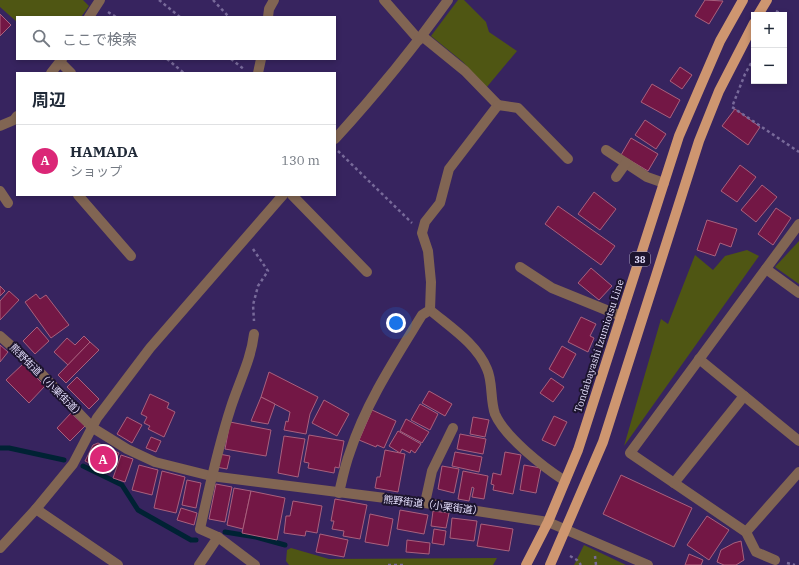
<!DOCTYPE html>
<html lang="ja">
<meta charset="utf-8">
<style>
body{margin:0;font-family:"IBM Plex Serif","Noto Sans JP",serif;background:#f6f6f7;color:#1f2937}
.controls{position:absolute;right:12px;top:12px;display:grid;overflow:hidden;border-radius:0px;box-shadow:0 2px 6px #0003}
.controls button{width:36px;height:36px;display:grid;place-items:center;padding:0;border:0;border-bottom:1px solid #e0e1e3;background:#fff;color:#1f2937;font:20px sans-serif}
.you{position:absolute;left:396px;top:323px;width:14px;height:14px;margin:-10px;border:3px solid #fff;border-radius:50%;background:#1a73e8;box-shadow:0 0 0 6px #1a73e833}
.badge{display:grid;place-items:center;width:26px;height:26px;border-radius:50%;background:#db2777;color:#fff;font-size:13px;font-weight:700}
.pin{position:absolute;translate:-50% -50%;border:2px solid #fff;box-shadow:0 1px 4px #0006}
.list{margin:0;padding:0;list-style:none}
h2{display:flex;justify-content:space-between;align-items:center;height:52px;margin:0;padding:0 16px;font-size:17px}
h2 small{font-size:13px;font-weight:400;color:#747a83}
.list li{display:grid;grid-template-columns:26px 1fr auto;gap:12px;align-items:center;box-sizing:border-box;height:72px;padding:0 16px;border-top:1px solid #e0e1e3}
.list b{display:block;font-size:15px;white-space:nowrap}
.list p{margin:0;font-size:13px;white-space:nowrap;color:#747a83}
.list em{font-size:13px;font-style:normal;color:#747a83}
.icon{flex:none;width:22px;height:22px;fill:none;stroke:currentColor;stroke-width:2;stroke-linecap:round;stroke-linejoin:round}
.map{position:relative;flex:none;width:799px;height:565px;overflow:hidden}
.search{position:absolute;background:#fff;box-shadow:0 2px 6px #0003;left:16px;top:16px;width:320px;height:44px;display:flex;align-items:center;gap:10px;box-sizing:border-box;padding:0 14px;border-radius:0px;color:#747a83;font-size:15px}
.panel{position:absolute;background:#fff;box-shadow:0 2px 6px #0003;left:16px;top:72px;width:320px;height:124px;border-radius:0px}
.map>svg:first-child{display:block}
.green{fill:#4f5613}
.lines{fill:none;stroke-linecap:round;stroke-linejoin:round}
.stream{stroke:#002234;stroke-width:5}
.building{fill:#731745;stroke:#a9607d}
.path{stroke:#786a9a;stroke-width:2.5;stroke-dasharray:3 3;stroke-linecap:butt}
.service{stroke:#816553;stroke-width:10}
.minor{stroke:#816553;stroke-width:10}
.tertiary{stroke:#816553;stroke-width:10}
.primary{stroke:#ce9670;stroke-width:10}
.labels{text-anchor:middle;dominant-baseline:central;stroke-width:4;stroke-linejoin:round;paint-order:stroke}
.shield{fill:#1c142e;stroke:#a8a1be;stroke-width:1}
.shield-label{font-size:9px;font-weight:bold;fill:#e4defc}
.street-label{font-size:10px;fill:#e4defc;stroke:#1c142e}
</style>
<div class="map">
<svg width="799" height="565" viewBox="0 0 799 565">
<rect width="100%" height="100%" fill="#37245f"/>
<g class="green">
<path d="M0,0h83l6,6 -8,11h-64v5l-17,-15z"/>
<path d="M458,0h6l22,22 3,10 28,19 -31,37 -23,-26 -32,-26z"/>
<path d="M799,241v43l-24,-17z"/>
<path d="M747,250l12,6 -135,190 37,-127 7,5 27,-69 18,15 12,-14z"/>
<path d="M584,545l42,20h-52z"/>
<path d="M291,548l38,11 168,-1 -4,7h-204l-3,-4 1,-11z"/>
</g>
<g class="lines">
<g class="stream">
<path d="M0,448h9l55,12"/>
<path d="M83,466l39,19 16,25 53,30h5"/>
<path d="M225,532l31,5 29,8"/>
</g>
</g>
<g class="building">
<path d="M705,0l18,1 -14,23 -14,-8z"/>
<path d="M0,14l11,11 -11,11z"/>
<path d="M680,67l12,8 -10,14 -12,-8z"/>
<path d="M652,84l28,16 -10,18 -29,-16z"/>
<path d="M735,109l25,18 -12,18 -26,-19z"/>
<path d="M645,120l21,14 -10,15 -21,-14z"/>
<path d="M631,138l27,16 -10,17 -27,-16z"/>
<path d="M740,165l16,12 -19,25 -16,-11z"/>
<path d="M762,185l15,12 -21,25 -15,-12z"/>
<path d="M594,192l22,17 -16,21 -22,-16z"/>
<path d="M558,206l57,40 -14,19 -56,-41z"/>
<path d="M776,208l15,10 -18,27 -15,-11z"/>
<path d="M707,220l30,9 -6,18 -11,-4 -5,13 -18,-6z"/>
<path d="M591,268l21,18 -13,14 -21,-17z"/>
<path d="M0,286l5,5 -5,5z"/>
<path d="M9,291l10,9 -19,20v-19z"/>
<path d="M36,294l4,5 6,-4 23,30 -18,13 -26,-36z"/>
<path d="M581,317l15,7 -6,12 4,2 -6,14 -20,-10z"/>
<path d="M37,327l12,14 -14,13 -12,-13z"/>
<path d="M84,336l6,6 -22,23 -14,-13 13,-14 8,7z"/>
<path d="M90,342l9,8 -33,33 -8,-8z"/>
<path d="M0,345l8,7 -8,10z"/>
<path d="M562,346l14,8 -13,24 -14,-9z"/>
<path d="M23,364l22,22 -16,17 -23,-23z"/>
<path d="M269,372l49,25 -8,17 -4,20 -22,-4 2,-9 2,1 2,-10 -29,-15z"/>
<path d="M77,377l22,22 -10,10 -22,-22z"/>
<path d="M551,378l13,9 -11,15 -13,-9z"/>
<path d="M429,391l23,13 -7,12 -23,-13z"/>
<path d="M150,394l19,9 -2,5 8,4 -11,25 -16,-8 2,-3 -6,-3 3,-6 -6,-3z"/>
<path d="M261,397l14,7 -7,20 -17,-3z"/>
<path d="M324,400l25,14 -12,22 -25,-13z"/>
<path d="M420,404l18,10 -8,16 -19,-10z"/>
<path d="M372,410l24,11 -12,27 -7,-3 -1,2 -17,-7z"/>
<path d="M71,413l14,13 -15,15 -13,-13z"/>
<path d="M554,416l13,6 -12,24 -13,-6z"/>
<path d="M127,417l15,8 -10,18 -15,-9z"/>
<path d="M473,417l16,3 -4,17 -15,-3z"/>
<path d="M406,419l23,13 -7,11 -22,-12z"/>
<path d="M230,422l41,8 -5,26 -41,-7z"/>
<path d="M398,431l23,13 -6,9 -4,-3 -1,3 -8,-4 -2,4 -11,-7z"/>
<path d="M460,434l26,5 -3,15 -26,-5z"/>
<path d="M309,435l35,6 -5,27 -4,-1 -1,6 -26,-5 1,-5 -5,-1z"/>
<path d="M284,436l21,3 -7,38 -20,-4z"/>
<path d="M151,437l10,4 -5,11 -10,-4z"/>
<path d="M98,443l21,10 -9,20 -25,-12 8,-16z"/>
<path d="M385,450l20,4 -7,38 -23,-4 2,-11h3z"/>
<path d="M455,452l27,5 -3,15 -27,-6z"/>
<path d="M505,452l16,3 -8,39 -20,-4 1,-5 -3,-1 2,-11 8,2z"/>
<path d="M219,454l11,2 -3,13 -11,-2z"/>
<path d="M121,455l12,4 -8,23 -12,-4z"/>
<path d="M139,465l19,5 -6,25 -20,-5z"/>
<path d="M524,465l17,3 -5,25 -16,-3z"/>
<path d="M442,466l17,3 -5,24 -16,-4z"/>
<path d="M162,471l23,6 -9,36 -22,-5z"/>
<path d="M463,471l25,5 -4,23 -12,-2 2,-9 -2,-1 -3,14 -11,-2z"/>
<path d="M621,475l71,33 -18,39 -71,-33z"/>
<path d="M187,480l14,3 -5,25 -14,-3z"/>
<path d="M216,484l16,3 -7,35 -16,-3z"/>
<path d="M234,488l17,3 -8,38 -16,-4z"/>
<path d="M251,491l34,7 -8,42 -35,-7z"/>
<path d="M335,499l32,6 -7,34 -17,-3 1,-5 -12,-2 2,-8h-3z"/>
<path d="M293,501l29,5 -5,27 -11,-2 -1,5 -21,-3 2,-17h4z"/>
<path d="M181,508l16,5 -3,12 -17,-5z"/>
<path d="M400,510l28,5 -4,19 -27,-5z"/>
<path d="M433,511l16,2 -3,15 -15,-2z"/>
<path d="M370,514l23,5 -5,27 -23,-4z"/>
<path d="M707,516l22,14 -20,30 -22,-15z"/>
<path d="M452,518l25,3 -3,20 -24,-3z"/>
<path d="M481,524l32,5 -4,22 -32,-5z"/>
<path d="M434,529l12,2 -2,14 -12,-2z"/>
<path d="M320,534l28,6 -4,17 -28,-5z"/>
<path d="M407,540l23,3 -1,11 -23,-2z"/>
<path d="M741,541l3,19 -8,5h-12l-7,-3 4,-12 13,-7z"/>
<path d="M689,554l14,6 -2,5h-16z"/>
</g>
<g class="lines">
<g class="path">
<path d="M159,0l21,17"/>
<path d="M213,0l16,17"/>
<path d="M776,11l4,2 -1,2"/>
<path d="M108,12l8,5"/>
<path d="M754,58l-9,16 -13,33 67,45"/>
<path d="M167,59l17,14"/>
<path d="M231,59l14,11"/>
<path d="M338,151l74,72"/>
<path d="M253,249l15,22 -10,15 -5,19 1,16"/>
<path d="M570,556l7,4 4,5"/>
<path d="M595,556l1,9"/>
<path d="M787,563l8,2"/>
<path d="M388,565h17"/>
</g>
<g class="service">
<path d="M384,0l35,40"/>
<path d="M292,195l75,77"/>
<path d="M425,503l7,-32 21,-43"/>
</g>
<g class="minor">
<path d="M89,17l11,-17"/>
<path d="M268,17l1,-8 5,-9"/>
<path d="M422,36l43,35 33,34 -49,64 -9,34 -15,19 -3,11 6,18 3,31 -1,28c20,17 47,34 57,59 6,13 3,31 8,45 10,23 48,53 70,67"/>
<path d="M60,62l11,11"/>
<path d="M51,73l11,-14"/>
<path d="M258,73l3,-14"/>
<path d="M498,105l20,3 50,51"/>
<path d="M0,126l14,-6 3,-4"/>
<path d="M335,139c40,-44 78,-90 113,-139"/>
<path d="M606,150l41,27 17,6"/>
<path d="M616,177l10,-14"/>
<path d="M0,191l8,12"/>
<path d="M78,195l53,61"/>
<path d="M520,267l32,21 69,28"/>
<path d="M766,269l33,24"/>
<path d="M0,336l33,29 60,63 34,21 28,13 56,14 214,27 123,19"/>
<path d="M699,359l100,82"/>
<path d="M674,483l70,-87"/>
<path d="M339,493c3,-13 6,-28 11,-41 16,-49 45,-93 72,-137l8,-5"/>
<path d="M36,509l82,56"/>
<path d="M746,532l53,-60"/>
<path d="M218,537l37,28"/>
<path d="M0,548l36,-39 37,-45 24,-46 53,-70 133,-153"/>
<path d="M775,560l-19,-8 -10,-20 -116,-79 169,-229"/>
<path d="M199,565l19,-28 -18,-8c9,-41 18,-82 31,-122 8,-25 20,-47 23,-73"/>
</g>
<path class="tertiary" d="M548,522l100,43"/>
<g class="primary">
<path d="M758,15l9,-15"/>
<path d="M526,565l22,-43 30,-72 101,-314 41,-95 23,-41"/>
<path d="M550,565l53,-123 96,-301 20,-50 35,-68"/>
</g>
</g>
<g class="labels">
<rect class="shield" x="630" y="252" width="20" height="14" rx="3"/>
<g class="shield-label">
<text x="640" y="259">38</text>
</g>
<g class="street-label">
<text transform="translate(599 346) rotate(-72)">Tondabayashi Izumiotsu Line</text>
<text transform="translate(47 381) rotate(45)">熊野街道（小栗街道）</text>
<text transform="translate(433 505) rotate(7)">熊野街道（小栗街道）</text>
</g>
</g>
</svg>
<div class="controls">
<button>+</button>
<button>−</button>
</div>
<div class="you"></div>
<div class="pin badge" style="left:103px;top:459px">A</div>
<div class="search"><svg class="icon" aria-label="search" viewBox="0 0 24 24"><circle cx="10" cy="10" r="6"/><path d="M15 15l6 6"/></svg>ここで検索</div>
<section class="panel">
<h2>周辺<small></small></h2>
<ul class="list">
<li><span class="badge">A</span><div><b>HAMADA</b><p>ショップ</p></div><em>130 m</em></li>
</ul>
</section>
</div>
